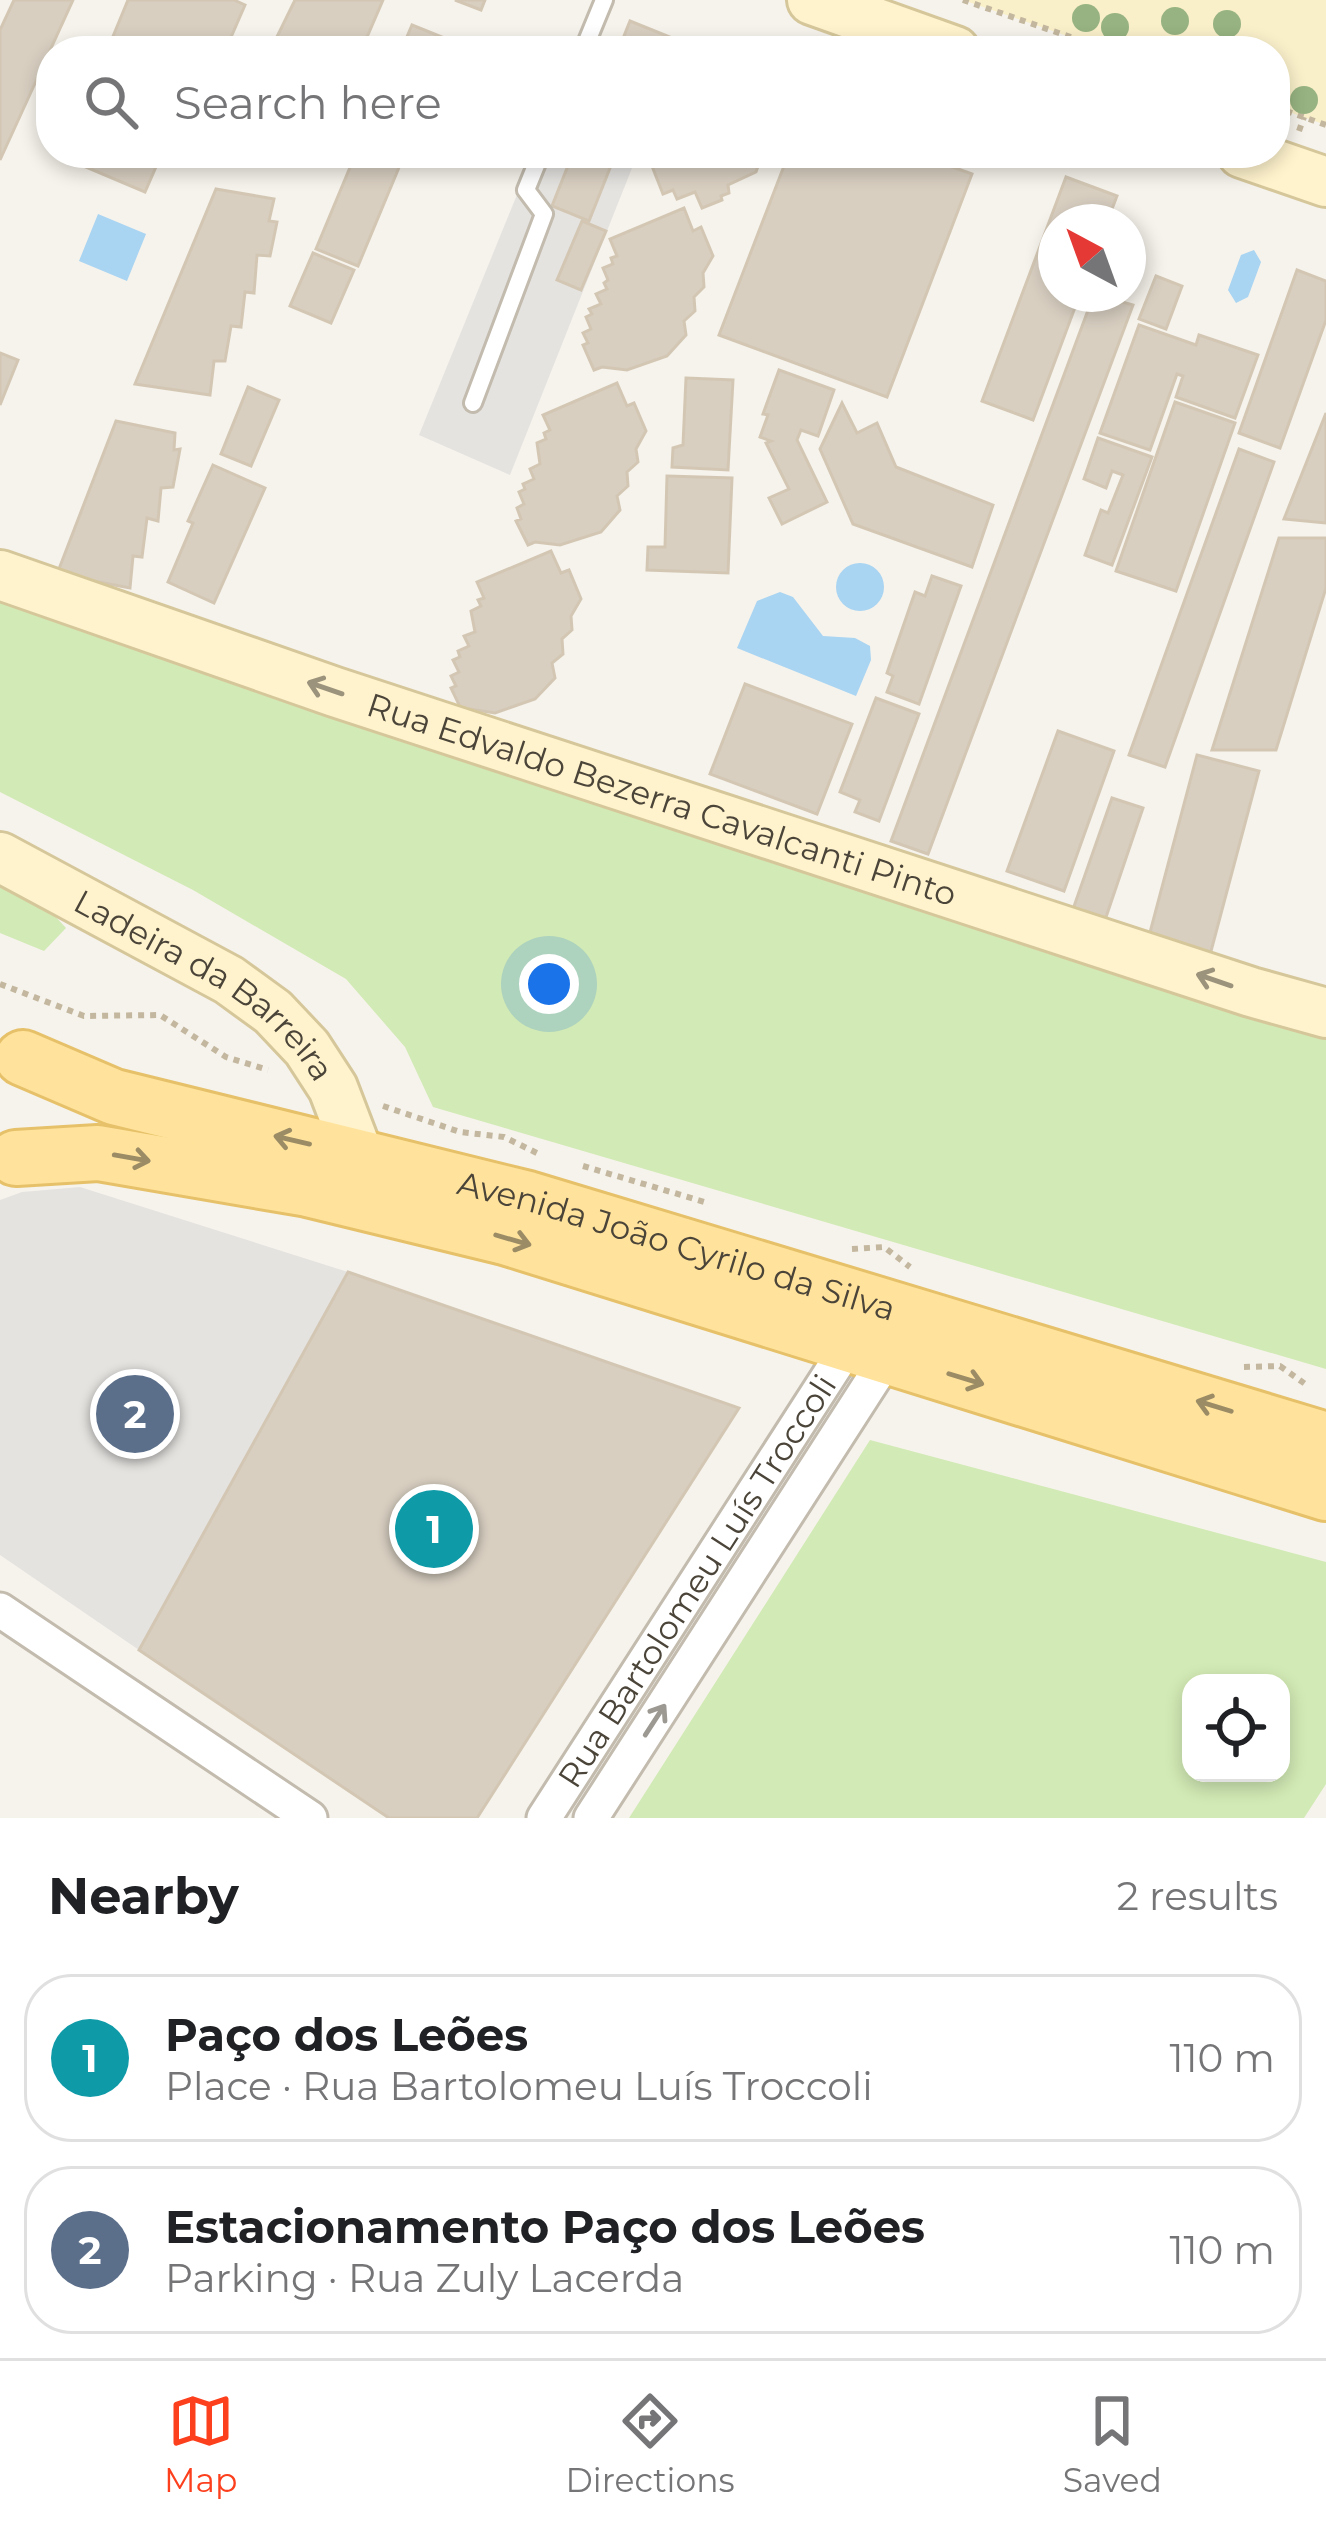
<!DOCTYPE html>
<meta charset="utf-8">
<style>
body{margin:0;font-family:Montserrat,sans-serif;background:#f2f2f2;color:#202124}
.controls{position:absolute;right:36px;bottom:36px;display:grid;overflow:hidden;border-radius:24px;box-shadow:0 6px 18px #0003}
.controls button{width:108px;height:108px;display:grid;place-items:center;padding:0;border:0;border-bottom:3px solid #e0e0e0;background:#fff;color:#202124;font:60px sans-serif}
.compass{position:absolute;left:1038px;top:204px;width:108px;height:108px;border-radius:50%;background:#fff;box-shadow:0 6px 18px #0003;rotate:319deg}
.you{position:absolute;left:549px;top:984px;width:42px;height:42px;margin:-30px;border:9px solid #fff;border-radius:50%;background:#1a73e8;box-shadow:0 0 0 18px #1a73e833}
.badge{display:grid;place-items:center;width:78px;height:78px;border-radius:50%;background:#fc3f1d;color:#fff;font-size:39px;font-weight:700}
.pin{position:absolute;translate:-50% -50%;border:6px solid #fff;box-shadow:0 3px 12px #0006}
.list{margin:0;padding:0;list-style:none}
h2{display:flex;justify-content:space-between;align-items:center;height:156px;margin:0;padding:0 48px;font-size:51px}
h2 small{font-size:39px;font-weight:400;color:#757577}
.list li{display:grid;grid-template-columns:78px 1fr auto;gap:36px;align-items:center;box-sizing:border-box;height:168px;margin:0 24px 24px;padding:0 24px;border:3px solid #e0e0e0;border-radius:48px}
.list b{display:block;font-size:45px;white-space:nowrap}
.list p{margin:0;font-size:39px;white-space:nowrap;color:#757577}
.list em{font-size:39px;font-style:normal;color:#757577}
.icon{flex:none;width:66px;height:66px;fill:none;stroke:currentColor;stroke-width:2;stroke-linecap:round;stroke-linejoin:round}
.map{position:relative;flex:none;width:1326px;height:1818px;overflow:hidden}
.search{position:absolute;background:#fff;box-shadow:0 6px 18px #0003;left:36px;right:36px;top:36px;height:132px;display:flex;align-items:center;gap:30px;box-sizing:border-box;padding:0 42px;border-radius:48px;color:#757577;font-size:45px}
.sheet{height:540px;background:#fff}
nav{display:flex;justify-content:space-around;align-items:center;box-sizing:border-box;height:168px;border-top:3px solid #e0e0e0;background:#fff;font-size:33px;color:#757577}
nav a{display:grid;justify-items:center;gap:6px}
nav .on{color:#fc3f1d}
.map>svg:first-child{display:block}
.green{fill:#d2eab5;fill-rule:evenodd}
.sand{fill:#f9efc9}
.parking{fill:#e5e3e0}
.water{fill:#a9d4f2}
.building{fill:#d8cfc1;stroke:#d3c7b4;stroke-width:3}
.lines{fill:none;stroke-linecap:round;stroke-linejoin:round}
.lane-casing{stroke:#c2bbae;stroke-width:22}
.street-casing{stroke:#c2bbae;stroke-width:39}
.secondary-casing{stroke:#d6c79b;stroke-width:54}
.primary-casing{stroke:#e6c16a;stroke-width:60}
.path{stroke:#c4b79f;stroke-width:6;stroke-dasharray:6 6;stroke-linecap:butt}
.lane{stroke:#fff;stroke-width:16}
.street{stroke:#fff;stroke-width:33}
.secondary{stroke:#fff3cd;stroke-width:48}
.primary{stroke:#ffe39c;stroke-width:54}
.tree{fill:#97b381}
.oneway{stroke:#9c937c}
.oneway2{stroke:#9c8c66}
.oneway3{stroke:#9c9892}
.labels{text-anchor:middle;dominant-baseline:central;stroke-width:9;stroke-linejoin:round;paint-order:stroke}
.street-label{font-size:33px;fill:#4b4439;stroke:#fff}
</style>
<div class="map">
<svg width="1326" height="1818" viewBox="0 0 1326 1818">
<rect width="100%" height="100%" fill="#f6f3ec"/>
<g class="green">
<path d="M0,585l1043,367 283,80v337l-893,-262 -28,-60 -59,-68 -153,-89 -193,-98z"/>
<path d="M0,857l66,71 -22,23 -44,-18z"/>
<path d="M870,1440l456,122v222l-22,34h-675zM1281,1683v90h-90v-90z"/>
</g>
<path class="sand" d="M963,0h363v125l-51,-18v-56h-164z"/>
<g class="parking">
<path d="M534,153h104l-128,322 -91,-40z"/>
<path d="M80,1187l268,85 -209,378 -139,-95v-355l22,-8z"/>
</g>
<g class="water">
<path d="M98,214l48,20 -19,47 -48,-20z"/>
<path d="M1254,250l7,12 -13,35 -12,6 -8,-13 13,-35z"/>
<circle cx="860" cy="587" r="24"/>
<path d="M780,592l13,5 30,39 32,2 15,8 1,14 -15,36 -119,-48 20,-47z"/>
</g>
<g class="building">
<path d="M14,0h59l-73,160v-130z"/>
<path d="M128,0h106l11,5 -20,46h-118z"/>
<path d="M295,0h88l-22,51h-91z"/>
<path d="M455,0h30l-4,10z"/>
<path d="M630,21l40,16 -5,14h-47z"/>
<path d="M412,25l40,16 -4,10h-47z"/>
<path d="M87,153h75l-17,39 -64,-27z"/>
<path d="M231,153h81l-2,11 -82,-4z"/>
<path d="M356,153h49l-47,113 -42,-17z"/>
<path d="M573,153h43l-27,68 -37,-15z"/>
<path d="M654,153h109l-7,19 -28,13 1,8 -8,3 1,4 -20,8 -7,-16 -18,7 -4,-9 -10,4 -15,-38z"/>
<path d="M789,153h90l24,9 4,-9h7l58,21 -85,223 -168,-62z"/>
<path d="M1066,177l51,19 -10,26h-51v72h24l-47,126 -51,-19z"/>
<path d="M216,189l58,10 -5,22 8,1 -7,34 -13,-1 -3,38 -9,-1 -4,35 -10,-1 -6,35h-11l-4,34 -75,-11z"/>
<path d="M684,208l9,23 8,-4 12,29 -10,17 1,14 -10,10 1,14 -11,10 2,14 -19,21 -40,14 -25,-3 -8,3 -11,-25 5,-2 -5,-10 8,-4 -5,-12 6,-3 -3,-5 12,-5 -5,-10 11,-5 -3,-6 4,-3 -5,-12 10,-4 -2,-6 6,-2 -7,-17z"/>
<path d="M582,221l24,10 -25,59 -24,-10z"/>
<path d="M313,253l41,17 -23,53 -41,-17z"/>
<path d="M1297,270l29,11v39l-46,128 -41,-15z"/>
<path d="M1156,276l26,10 -16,43 -27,-10z"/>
<path d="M1094,294l39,11 -205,549 -37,-13z"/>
<path d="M1139,325l57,20 3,-10 59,20 -23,63 -59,-21 7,-21 -6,-2 -27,76 -50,-17z"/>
<path d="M0,353l18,7 -18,45z"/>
<path d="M779,370l55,20 -16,46 -17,-6 -4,10 30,62 -45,22 -13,-26 20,-9 -23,-46 5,-2 -11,-4 8,-22 -5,-1z"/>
<path d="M686,378l47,2 -5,90 -56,-3 1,-19 10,-3z"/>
<path d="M617,383l10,23 7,-3 12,28 -10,18 2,13 -11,10 1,14 -11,10 3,14 -19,22 -41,13 -25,-3 -7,3 -12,-24 5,-2 -4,-11 7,-4 -5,-12 6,-3 -2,-5 11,-5 -4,-10 10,-5 -3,-21 9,-4 -2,-6 6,-3 -7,-15z"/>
<path d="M248,387l31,13 -28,66 -30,-12z"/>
<path d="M1175,402l60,21 -59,168 -60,-20z"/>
<path d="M842,403l15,30 20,-10 19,44 97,38 -21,62 -119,-43 -33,-75z"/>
<path d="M1326,413v110l-42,-4z"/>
<path d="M116,421l59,12 -1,17 6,-1 -7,38 -12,1 -3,33 -11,-3 -5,39 -9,-1 -3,32 -73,-14z"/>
<path d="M1098,438l54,19 -40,108 -27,-10 16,-45 7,3 15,-38 -11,-4 -6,17 -22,-9z"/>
<path d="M1239,449l35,13 -109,305 -36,-12z"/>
<path d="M213,465l52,23 -51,115 -46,-21 25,-59 -5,-2z"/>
<path d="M667,476l65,2 -4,95 -81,-3 1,-23h17z"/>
<path d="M1279,538h47v50l-50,162h-64z"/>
<path d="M551,551l10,22 8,-3 12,29 -10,17 1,14 -10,9 1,15 -11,9 3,15 -20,21 -40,14 -25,-4 -7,4 -12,-25 5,-2 -5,-10 8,-4 -6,-12 7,-3 -2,-6 11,-5 -5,-10 11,-4 -4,-21 10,-5 -3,-6 6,-2 -7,-16z"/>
<path d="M932,576l29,10 -42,118 -32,-12 6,-16 -6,-3 28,-81 10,4z"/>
<path d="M745,684l107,40 -35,90 -107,-40z"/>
<path d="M876,698l43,16 -40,107 -24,-9 5,-12 -20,-8z"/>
<path d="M1058,731l56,20 -50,140 -57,-20z"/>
<path d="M1197,755l62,16 -49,184 -62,-15z"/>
<path d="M1112,798l31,10 -39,115 -32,-11z"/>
<path d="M348,1272l391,136 -262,410h-88l-250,-168z"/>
</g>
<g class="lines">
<defs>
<g id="lane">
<path d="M583,51l21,-51"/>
<path d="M473,403l71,-189 -18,-24 15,-37"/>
</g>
<g id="street">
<path d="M0,1610l310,208"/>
<path id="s1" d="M544,1818l306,-475"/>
<path d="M591,1818l298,-463"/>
</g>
<g id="secondary">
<path d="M812,0l143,51"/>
<path d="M1242,153l84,29"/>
<path id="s2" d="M0,575l335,117 916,300 75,21"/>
<path id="s3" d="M0,857l229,123 44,32 34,36 26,40 26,68"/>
</g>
<g id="primary">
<path id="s4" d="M23,1058l91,39 414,102 798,241"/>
<path d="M16,1158l82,-5 210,36 197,48 821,256"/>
</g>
</defs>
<use href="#lane" class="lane-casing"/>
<use href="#street" class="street-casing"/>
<use href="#secondary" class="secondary-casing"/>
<use href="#primary" class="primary-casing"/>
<g class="path">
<path d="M963,0l148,51"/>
<path d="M995,43l25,8"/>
<path d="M1275,107l51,18"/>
<path d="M1299,131l5,-14"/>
<path d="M0,984l84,32 76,-1 66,42 42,13"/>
<path d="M383,1106l77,26 44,5 37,18"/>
<path d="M583,1166l125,37"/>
<path d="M852,1249l32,-2 26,20"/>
<path d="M1244,1367l36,-1 28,20"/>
</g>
<use href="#lane" class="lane"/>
<use href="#street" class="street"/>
<use href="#secondary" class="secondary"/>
<use href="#primary" class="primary"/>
</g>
<g class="tree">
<circle cx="1086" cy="18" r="14"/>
<circle cx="1175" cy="21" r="14"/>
<circle cx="1227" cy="24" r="14"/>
<circle cx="1115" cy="27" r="14"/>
<circle cx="1304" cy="100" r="14"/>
</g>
<defs><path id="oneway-shaft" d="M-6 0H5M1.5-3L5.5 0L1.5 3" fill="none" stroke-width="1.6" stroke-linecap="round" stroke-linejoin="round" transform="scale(3)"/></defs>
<g class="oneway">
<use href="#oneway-shaft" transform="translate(325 688) rotate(-161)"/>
<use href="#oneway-shaft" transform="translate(1214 980) rotate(-161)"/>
</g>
<g class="oneway2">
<use href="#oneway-shaft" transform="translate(292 1140) rotate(-167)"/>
<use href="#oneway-shaft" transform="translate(132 1158) rotate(10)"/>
<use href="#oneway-shaft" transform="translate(513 1240) rotate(16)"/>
<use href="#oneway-shaft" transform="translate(966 1379) rotate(17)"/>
<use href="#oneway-shaft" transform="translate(1214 1406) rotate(-163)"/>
</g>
<use class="oneway3" href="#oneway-shaft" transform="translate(655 1720) rotate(-57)"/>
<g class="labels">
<g class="street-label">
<text stroke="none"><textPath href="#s2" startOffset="699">Rua Edvaldo Bezerra Cavalcanti Pinto</textPath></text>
<text stroke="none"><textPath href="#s3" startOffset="243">Ladeira da Barreira</textPath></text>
<text stroke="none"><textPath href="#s4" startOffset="681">Avenida João Cyrilo da Silva</textPath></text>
<text stroke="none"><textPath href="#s1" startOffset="282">Rua Bartolomeu Luís Troccoli</textPath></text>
</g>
</g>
</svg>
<div class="controls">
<button><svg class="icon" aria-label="locate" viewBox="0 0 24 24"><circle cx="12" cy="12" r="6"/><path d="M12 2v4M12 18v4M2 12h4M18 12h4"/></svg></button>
</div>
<svg class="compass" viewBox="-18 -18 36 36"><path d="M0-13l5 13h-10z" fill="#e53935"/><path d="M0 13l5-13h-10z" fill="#757577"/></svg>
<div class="you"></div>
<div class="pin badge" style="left:434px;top:1529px;background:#0f9aa8">1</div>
<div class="pin badge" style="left:135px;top:1414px;background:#5c6f8a">2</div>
<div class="search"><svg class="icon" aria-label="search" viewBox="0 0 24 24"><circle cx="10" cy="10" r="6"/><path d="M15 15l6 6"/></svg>Search here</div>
</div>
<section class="sheet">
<h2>Nearby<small>2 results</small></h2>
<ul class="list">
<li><span class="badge" style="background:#0f9aa8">1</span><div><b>Paço dos Leões</b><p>Place · Rua Bartolomeu Luís Troccoli</p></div><em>110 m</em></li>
<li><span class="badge" style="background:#5c6f8a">2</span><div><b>Estacionamento Paço dos Leões</b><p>Parking · Rua Zuly Lacerda</p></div><em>110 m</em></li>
</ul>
</section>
<nav>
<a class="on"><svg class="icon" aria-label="map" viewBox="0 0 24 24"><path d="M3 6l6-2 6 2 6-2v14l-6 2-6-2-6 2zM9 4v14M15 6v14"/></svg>Map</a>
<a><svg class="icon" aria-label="directions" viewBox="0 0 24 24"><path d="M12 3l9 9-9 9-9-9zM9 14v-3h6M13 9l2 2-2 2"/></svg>Directions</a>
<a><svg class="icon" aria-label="saved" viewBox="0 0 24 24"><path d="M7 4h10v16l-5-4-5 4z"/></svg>Saved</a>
</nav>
